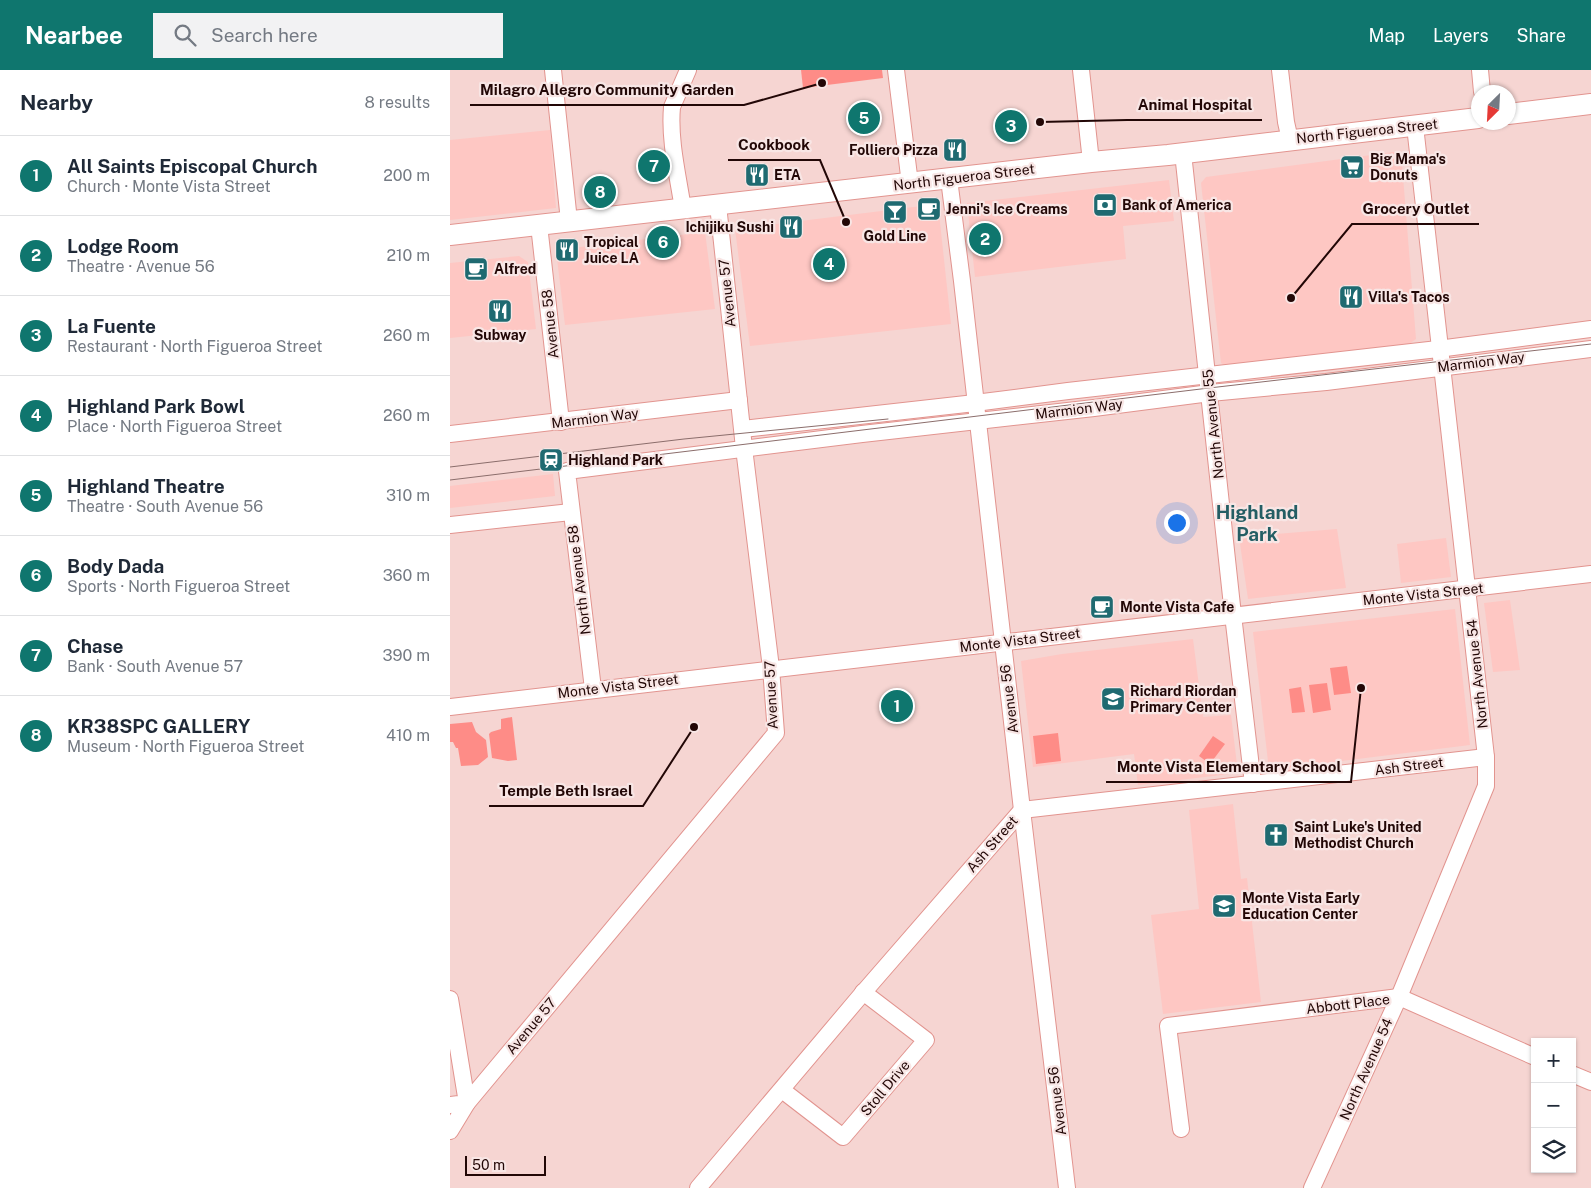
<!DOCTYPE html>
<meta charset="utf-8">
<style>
body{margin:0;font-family:"Public Sans",sans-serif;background:#f2f2f3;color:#1f2937}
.controls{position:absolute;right:15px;bottom:15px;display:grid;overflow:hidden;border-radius:0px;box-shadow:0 1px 4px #0004}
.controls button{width:45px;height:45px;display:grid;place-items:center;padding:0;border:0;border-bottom:1px solid #e0e1e3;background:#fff;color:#1f2937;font:25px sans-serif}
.compass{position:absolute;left:1021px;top:15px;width:45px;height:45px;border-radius:50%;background:#fff;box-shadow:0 1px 4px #0004;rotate:204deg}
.scale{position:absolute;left:15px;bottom:12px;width:81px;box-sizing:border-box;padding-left:5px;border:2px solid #220706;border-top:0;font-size:14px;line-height:18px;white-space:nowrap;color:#220706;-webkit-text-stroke:4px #f8e6e5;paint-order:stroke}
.you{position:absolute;left:726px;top:452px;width:18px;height:18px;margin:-12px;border:4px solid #fff;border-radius:50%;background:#1a73e8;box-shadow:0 0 0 8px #1a73e833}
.badge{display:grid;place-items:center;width:32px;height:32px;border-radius:50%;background:#0f766e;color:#fff;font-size:16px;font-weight:700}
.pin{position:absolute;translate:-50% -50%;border:2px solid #fff;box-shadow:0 1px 5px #0006}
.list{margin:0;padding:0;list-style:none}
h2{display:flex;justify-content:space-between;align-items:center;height:65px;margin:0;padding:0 20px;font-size:21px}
h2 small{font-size:16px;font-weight:400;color:#747a83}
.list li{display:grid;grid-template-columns:32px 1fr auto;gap:15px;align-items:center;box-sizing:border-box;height:80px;padding:0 20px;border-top:1px solid #e0e1e3}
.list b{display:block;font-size:19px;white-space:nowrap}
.list p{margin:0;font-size:16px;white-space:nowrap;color:#747a83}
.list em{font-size:16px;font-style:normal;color:#747a83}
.icon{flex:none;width:28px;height:28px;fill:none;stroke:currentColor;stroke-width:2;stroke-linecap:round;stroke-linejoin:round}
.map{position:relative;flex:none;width:1141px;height:1118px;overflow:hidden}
header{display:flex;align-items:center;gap:30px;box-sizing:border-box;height:70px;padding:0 25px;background:#0f766e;color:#fff}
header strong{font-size:24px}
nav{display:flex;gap:28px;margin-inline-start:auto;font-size:18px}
.search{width:350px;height:45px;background:#f2f2f3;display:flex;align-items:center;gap:12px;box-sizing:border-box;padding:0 18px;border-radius:0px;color:#747a83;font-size:19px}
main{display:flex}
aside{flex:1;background:#fff}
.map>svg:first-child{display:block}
.built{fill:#fec7c3}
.green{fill:#fe8c87}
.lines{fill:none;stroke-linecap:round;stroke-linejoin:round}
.minor-casing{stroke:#e2948f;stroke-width:18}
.major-casing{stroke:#e2948f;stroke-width:22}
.minor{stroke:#fff;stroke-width:16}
.major{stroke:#fff;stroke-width:20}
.tram{stroke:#8b6d6b;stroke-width:1}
.labels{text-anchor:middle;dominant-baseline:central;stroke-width:4.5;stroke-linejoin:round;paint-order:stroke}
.street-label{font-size:14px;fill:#220706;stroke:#f8e6e5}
.poi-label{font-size:14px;font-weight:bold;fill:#220706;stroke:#f8e6e5;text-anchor:start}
.district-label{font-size:19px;font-weight:bold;fill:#245e64;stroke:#f8e6e5}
.leader{fill:none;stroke:#220706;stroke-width:2}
.callout-dot{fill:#220706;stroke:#f8e6e5;stroke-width:2}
.callout-label{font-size:15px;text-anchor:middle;font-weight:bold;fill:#220706;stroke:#f8e6e5;stroke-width:4.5;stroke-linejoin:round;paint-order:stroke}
</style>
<header>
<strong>Nearbee</strong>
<div class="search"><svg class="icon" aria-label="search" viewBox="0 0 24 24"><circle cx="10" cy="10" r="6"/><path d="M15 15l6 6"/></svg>Search here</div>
<nav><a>Map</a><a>Layers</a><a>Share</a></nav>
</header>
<main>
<aside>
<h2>Nearby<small>8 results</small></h2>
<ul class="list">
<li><span class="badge">1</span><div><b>All Saints Episcopal Church</b><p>Church · Monte Vista Street</p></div><em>200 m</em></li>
<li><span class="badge">2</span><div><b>Lodge Room</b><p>Theatre · Avenue 56</p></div><em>210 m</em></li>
<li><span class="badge">3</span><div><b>La Fuente</b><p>Restaurant · North Figueroa Street</p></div><em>260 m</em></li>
<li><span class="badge">4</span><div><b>Highland Park Bowl</b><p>Place · North Figueroa Street</p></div><em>260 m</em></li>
<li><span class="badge">5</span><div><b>Highland Theatre</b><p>Theatre · South Avenue 56</p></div><em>310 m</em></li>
<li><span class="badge">6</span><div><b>Body Dada</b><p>Sports · North Figueroa Street</p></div><em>360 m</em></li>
<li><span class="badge">7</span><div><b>Chase</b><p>Bank · South Avenue 57</p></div><em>390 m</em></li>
<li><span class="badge">8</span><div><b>KR38SPC GALLERY</b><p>Museum · North Figueroa Street</p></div><em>410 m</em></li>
</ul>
</aside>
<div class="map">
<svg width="1141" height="1118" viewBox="0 0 1141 1118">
<rect width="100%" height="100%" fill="#f6d5d2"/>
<g class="built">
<path d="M100,60l6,78 -106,12v-80z"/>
<path d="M951,81l15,188 -8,6 -180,22 -7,-4 -20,-180 5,-6z"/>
<path d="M719,110l5,41 -51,5 3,33 -151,18 -8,-74z"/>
<path d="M488,134l13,120 -201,22 -15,-117z"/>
<path d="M255,162l10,77 -150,16 -9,-75z"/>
<path d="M69,186l9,6 8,67 -86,9v-75z"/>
<path d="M103,404l2,22 -105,12v-22z"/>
<path d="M887,459l9,59 -98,11 -9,-62z"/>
<path d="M996,468l5,39 -50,6 -4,-39z"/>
<path d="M1060,530l10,70 -27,2 -9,-69z"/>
<path d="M1005,539l15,136 -201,25 -16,-138z"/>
<path d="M743,569l10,78 28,-2 7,58 -100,12 -4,-31 -101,13 -12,-106 41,-7z"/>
<path d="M783,734l8,75 6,-1 14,124 -98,12 -12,-99 48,-6 -10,-99z"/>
</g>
<g class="green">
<path d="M351,0h81l1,8 -80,10z"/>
<path d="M897,596l4,27 -17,2 -4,-27z"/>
<path d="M877,613l4,27 -18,3 -4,-28z"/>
<path d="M851,617l4,25 -13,1 -3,-24z"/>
<path d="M62,647l5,43 -9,1 -16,-3 -3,-24 2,-2 10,-3v-10z"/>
<path d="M22,652l4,10 10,8 2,17 -10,8 -17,1 -3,-18h-2l-3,-6h-3v-18z"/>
<path d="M608,663l3,28 -25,3 -3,-28z"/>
<path d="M763,666l12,8 -15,20 -11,-8z"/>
</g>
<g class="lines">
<defs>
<g id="minor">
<path d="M103,0l16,151"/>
<path d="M446,0l14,114"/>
<path d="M631,0l10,92"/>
<path d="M830,0l6,52 4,18"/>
<path d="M1030,0l2,22"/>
<path d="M733,83l50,462 20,169"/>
<path d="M499,109l13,102 60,529 45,378"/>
<path d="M233,139c-5,-33 -14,-69 -11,-102l16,-37"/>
<path d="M89,155l22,197"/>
<path d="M293,359l232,-26 93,-12 370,-42 153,-20"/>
<path d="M0,364l289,-34"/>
<path d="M0,455l121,-13"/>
<path d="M143,619l-26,-218 295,-37 232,-26 116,-15 116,-11 265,-33"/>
<path d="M0,637l1141,-133"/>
<path d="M0,929l17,104 -17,2"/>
<path d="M1122,1004l19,8"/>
<path d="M332,1020l61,47 83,-97 -63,-48"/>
<path d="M731,1059l-13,-103 231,-29 136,60"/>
<path d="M0,1061l17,-28 309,-370 -5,-65 -27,-220 -26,-243"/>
<path d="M248,1118l164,-194 160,-184 464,-53"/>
<path d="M862,1118l87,-191 87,-211v-29c-24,-210 -49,-420 -71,-631"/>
</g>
<g id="major">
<path d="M1058,44l83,-10"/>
<path d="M0,165l641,-73 77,-7 310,-37"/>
</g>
</defs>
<use href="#minor" class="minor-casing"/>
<use href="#major" class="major-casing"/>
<use href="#minor" class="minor"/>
<use href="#major" class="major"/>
<g class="tram">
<path d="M0,397l234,-28 204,-20"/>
<path d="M0,410l759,-92 382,-44"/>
</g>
</g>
<defs>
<symbol id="restaurant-square" viewBox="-11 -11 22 22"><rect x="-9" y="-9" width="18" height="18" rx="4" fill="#1f6a71" stroke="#f8e6e5"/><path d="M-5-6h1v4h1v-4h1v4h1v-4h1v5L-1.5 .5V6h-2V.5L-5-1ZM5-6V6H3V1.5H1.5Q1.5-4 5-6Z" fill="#fff"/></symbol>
<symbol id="supermarket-square" viewBox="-11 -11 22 22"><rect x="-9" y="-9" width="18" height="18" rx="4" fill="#1f6a71" stroke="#f8e6e5"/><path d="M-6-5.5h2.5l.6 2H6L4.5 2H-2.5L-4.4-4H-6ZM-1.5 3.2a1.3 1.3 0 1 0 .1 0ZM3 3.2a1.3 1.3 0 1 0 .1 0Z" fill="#fff"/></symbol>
<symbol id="bank-square" viewBox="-11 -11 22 22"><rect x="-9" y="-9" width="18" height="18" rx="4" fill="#1f6a71" stroke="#f8e6e5"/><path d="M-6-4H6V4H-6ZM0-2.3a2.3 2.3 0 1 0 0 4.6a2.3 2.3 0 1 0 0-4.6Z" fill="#fff"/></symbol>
<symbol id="cafe-square" viewBox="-11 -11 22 22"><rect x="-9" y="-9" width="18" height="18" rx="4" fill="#1f6a71" stroke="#f8e6e5"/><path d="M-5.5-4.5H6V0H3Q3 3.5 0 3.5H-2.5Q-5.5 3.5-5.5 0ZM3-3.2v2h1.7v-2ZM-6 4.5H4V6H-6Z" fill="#fff"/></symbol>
<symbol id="bar-square" viewBox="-11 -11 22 22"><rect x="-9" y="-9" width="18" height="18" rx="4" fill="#1f6a71" stroke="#f8e6e5"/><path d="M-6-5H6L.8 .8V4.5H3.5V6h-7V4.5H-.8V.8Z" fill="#fff"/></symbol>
<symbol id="station-square" viewBox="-11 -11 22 22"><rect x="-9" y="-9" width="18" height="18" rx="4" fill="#1f6a71" stroke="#f8e6e5"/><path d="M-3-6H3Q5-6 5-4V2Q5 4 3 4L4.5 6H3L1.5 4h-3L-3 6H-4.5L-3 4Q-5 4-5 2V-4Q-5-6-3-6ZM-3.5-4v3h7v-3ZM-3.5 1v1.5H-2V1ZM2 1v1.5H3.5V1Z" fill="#fff"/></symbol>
<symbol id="school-square" viewBox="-11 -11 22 22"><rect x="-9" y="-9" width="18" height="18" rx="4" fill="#1f6a71" stroke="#f8e6e5"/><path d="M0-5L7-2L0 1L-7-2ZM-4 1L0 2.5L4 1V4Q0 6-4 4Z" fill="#fff"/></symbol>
<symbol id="church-square" viewBox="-11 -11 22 22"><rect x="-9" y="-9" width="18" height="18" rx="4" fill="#1f6a71" stroke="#f8e6e5"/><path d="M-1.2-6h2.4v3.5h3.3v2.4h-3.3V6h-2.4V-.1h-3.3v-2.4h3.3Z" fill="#fff"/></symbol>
</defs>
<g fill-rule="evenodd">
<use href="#restaurant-square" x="491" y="66" width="28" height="28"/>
<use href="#supermarket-square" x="888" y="83" width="28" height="28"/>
<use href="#restaurant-square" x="293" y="91" width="28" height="28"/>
<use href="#bank-square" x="641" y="121" width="28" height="28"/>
<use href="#cafe-square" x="465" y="125" width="28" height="28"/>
<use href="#bar-square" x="431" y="128" width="28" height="28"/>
<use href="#restaurant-square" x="327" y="143" width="28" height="28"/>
<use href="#restaurant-square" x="103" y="166" width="28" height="28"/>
<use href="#cafe-square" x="12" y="185" width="28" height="28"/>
<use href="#restaurant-square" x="887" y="213" width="28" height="28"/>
<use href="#restaurant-square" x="36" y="227" width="28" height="28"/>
<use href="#station-square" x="87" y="376" width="28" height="28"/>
<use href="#cafe-square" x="638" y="523" width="28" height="28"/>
<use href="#school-square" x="649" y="615" width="28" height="28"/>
<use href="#church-square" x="812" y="751" width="28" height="28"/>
<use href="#school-square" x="760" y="822" width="28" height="28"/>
</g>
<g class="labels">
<g class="street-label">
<text transform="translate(917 61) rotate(-6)">North Figueroa Street</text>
<text transform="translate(514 107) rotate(-7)">North Figueroa Street</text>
<text transform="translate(277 223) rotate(-96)">Avenue 57</text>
<text transform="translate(100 254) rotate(-96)">Avenue 58</text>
<text transform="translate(1031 292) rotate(-7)">Marmion Way</text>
<text transform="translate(629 339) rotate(-7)">Marmion Way</text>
<text transform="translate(145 348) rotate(-7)">Marmion Way</text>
<text transform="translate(763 354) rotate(-96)">North Avenue 55</text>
<text transform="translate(129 510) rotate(-97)">North Avenue 58</text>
<text transform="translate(973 524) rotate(-6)">Monte Vista Street</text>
<text transform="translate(570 570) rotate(-7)">Monte Vista Street</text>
<text transform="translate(1027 604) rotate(-96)">North Avenue 54</text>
<text transform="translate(168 616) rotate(-7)">Monte Vista Street</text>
<text transform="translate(321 625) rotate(-93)">Avenue 57</text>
<text transform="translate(559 629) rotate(-97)">Avenue 56</text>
<text transform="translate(959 696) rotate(-7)">Ash Street</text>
<text transform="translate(542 774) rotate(-49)">Ash Street</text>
<text transform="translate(898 934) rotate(-7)">Abbott Place</text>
<text transform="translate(81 956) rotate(-50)">Avenue 57</text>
<text transform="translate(916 999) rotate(-66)">North Avenue 54</text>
<text transform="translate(435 1018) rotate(-50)">Stoll Drive</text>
<text transform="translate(607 1031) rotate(-97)">Avenue 56</text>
</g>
<g class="poi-label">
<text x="488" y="80" text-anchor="end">Folliero Pizza</text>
<text x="920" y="89">Big Mama's<tspan x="920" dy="16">Donuts</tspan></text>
<text x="324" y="105">ETA</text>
<text x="672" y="135">Bank of America</text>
<text x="496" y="139">Jenni's Ice Creams</text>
<text x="324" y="157" text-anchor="end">Ichijiku Sushi</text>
<text x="445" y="166" text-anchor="middle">Gold Line</text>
<text x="134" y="172">Tropical<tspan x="134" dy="16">Juice LA</tspan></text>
<text x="44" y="199">Alfred</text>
<text x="918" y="227">Villa's Tacos</text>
<text x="50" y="265" text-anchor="middle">Subway</text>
<text x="118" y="390">Highland Park</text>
<text x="670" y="537">Monte Vista Cafe</text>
<text x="680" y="621">Richard Riordan<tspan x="680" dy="16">Primary Center</tspan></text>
<text x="844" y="757">Saint Luke's United<tspan x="844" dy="16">Methodist Church</tspan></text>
<text x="792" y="828">Monte Vista Early<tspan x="792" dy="16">Education Center</tspan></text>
</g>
<g class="district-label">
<text x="807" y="442">Highland<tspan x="807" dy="22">Park</tspan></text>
</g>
</g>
<path class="leader" d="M372 13L294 35H20M590 52L677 50H812M396 152L370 90H278M841 228L902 154H1029M911 618L901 712H656M244 657L193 736H39"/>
<g class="callout-dot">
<circle cx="372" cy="13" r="5"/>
<circle cx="590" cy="52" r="5"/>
<circle cx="396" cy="152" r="5"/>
<circle cx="841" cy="228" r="5"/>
<circle cx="911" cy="618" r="5"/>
<circle cx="244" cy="657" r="5"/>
</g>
<g class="callout-label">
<text x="157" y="25">Milagro Allegro Community Garden</text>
<text x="745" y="40">Animal Hospital</text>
<text x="324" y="80">Cookbook</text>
<text x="966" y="144">Grocery Outlet</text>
<text x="779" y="702">Monte Vista Elementary School</text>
<text x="116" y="726">Temple Beth Israel</text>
</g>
</svg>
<div class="controls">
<button>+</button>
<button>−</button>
<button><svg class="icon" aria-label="layers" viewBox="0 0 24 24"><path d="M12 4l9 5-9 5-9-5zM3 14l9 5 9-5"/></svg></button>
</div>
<svg class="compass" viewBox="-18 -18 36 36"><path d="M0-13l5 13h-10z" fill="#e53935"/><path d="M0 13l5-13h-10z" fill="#747a83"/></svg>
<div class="scale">50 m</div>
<div class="you"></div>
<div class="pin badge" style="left:447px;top:636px">1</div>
<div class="pin badge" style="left:535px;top:169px">2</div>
<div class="pin badge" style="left:561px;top:56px">3</div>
<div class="pin badge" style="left:379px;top:194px">4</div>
<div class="pin badge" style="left:414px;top:48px">5</div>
<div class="pin badge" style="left:213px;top:172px">6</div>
<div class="pin badge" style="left:204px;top:96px">7</div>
<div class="pin badge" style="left:150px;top:122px">8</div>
</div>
</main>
